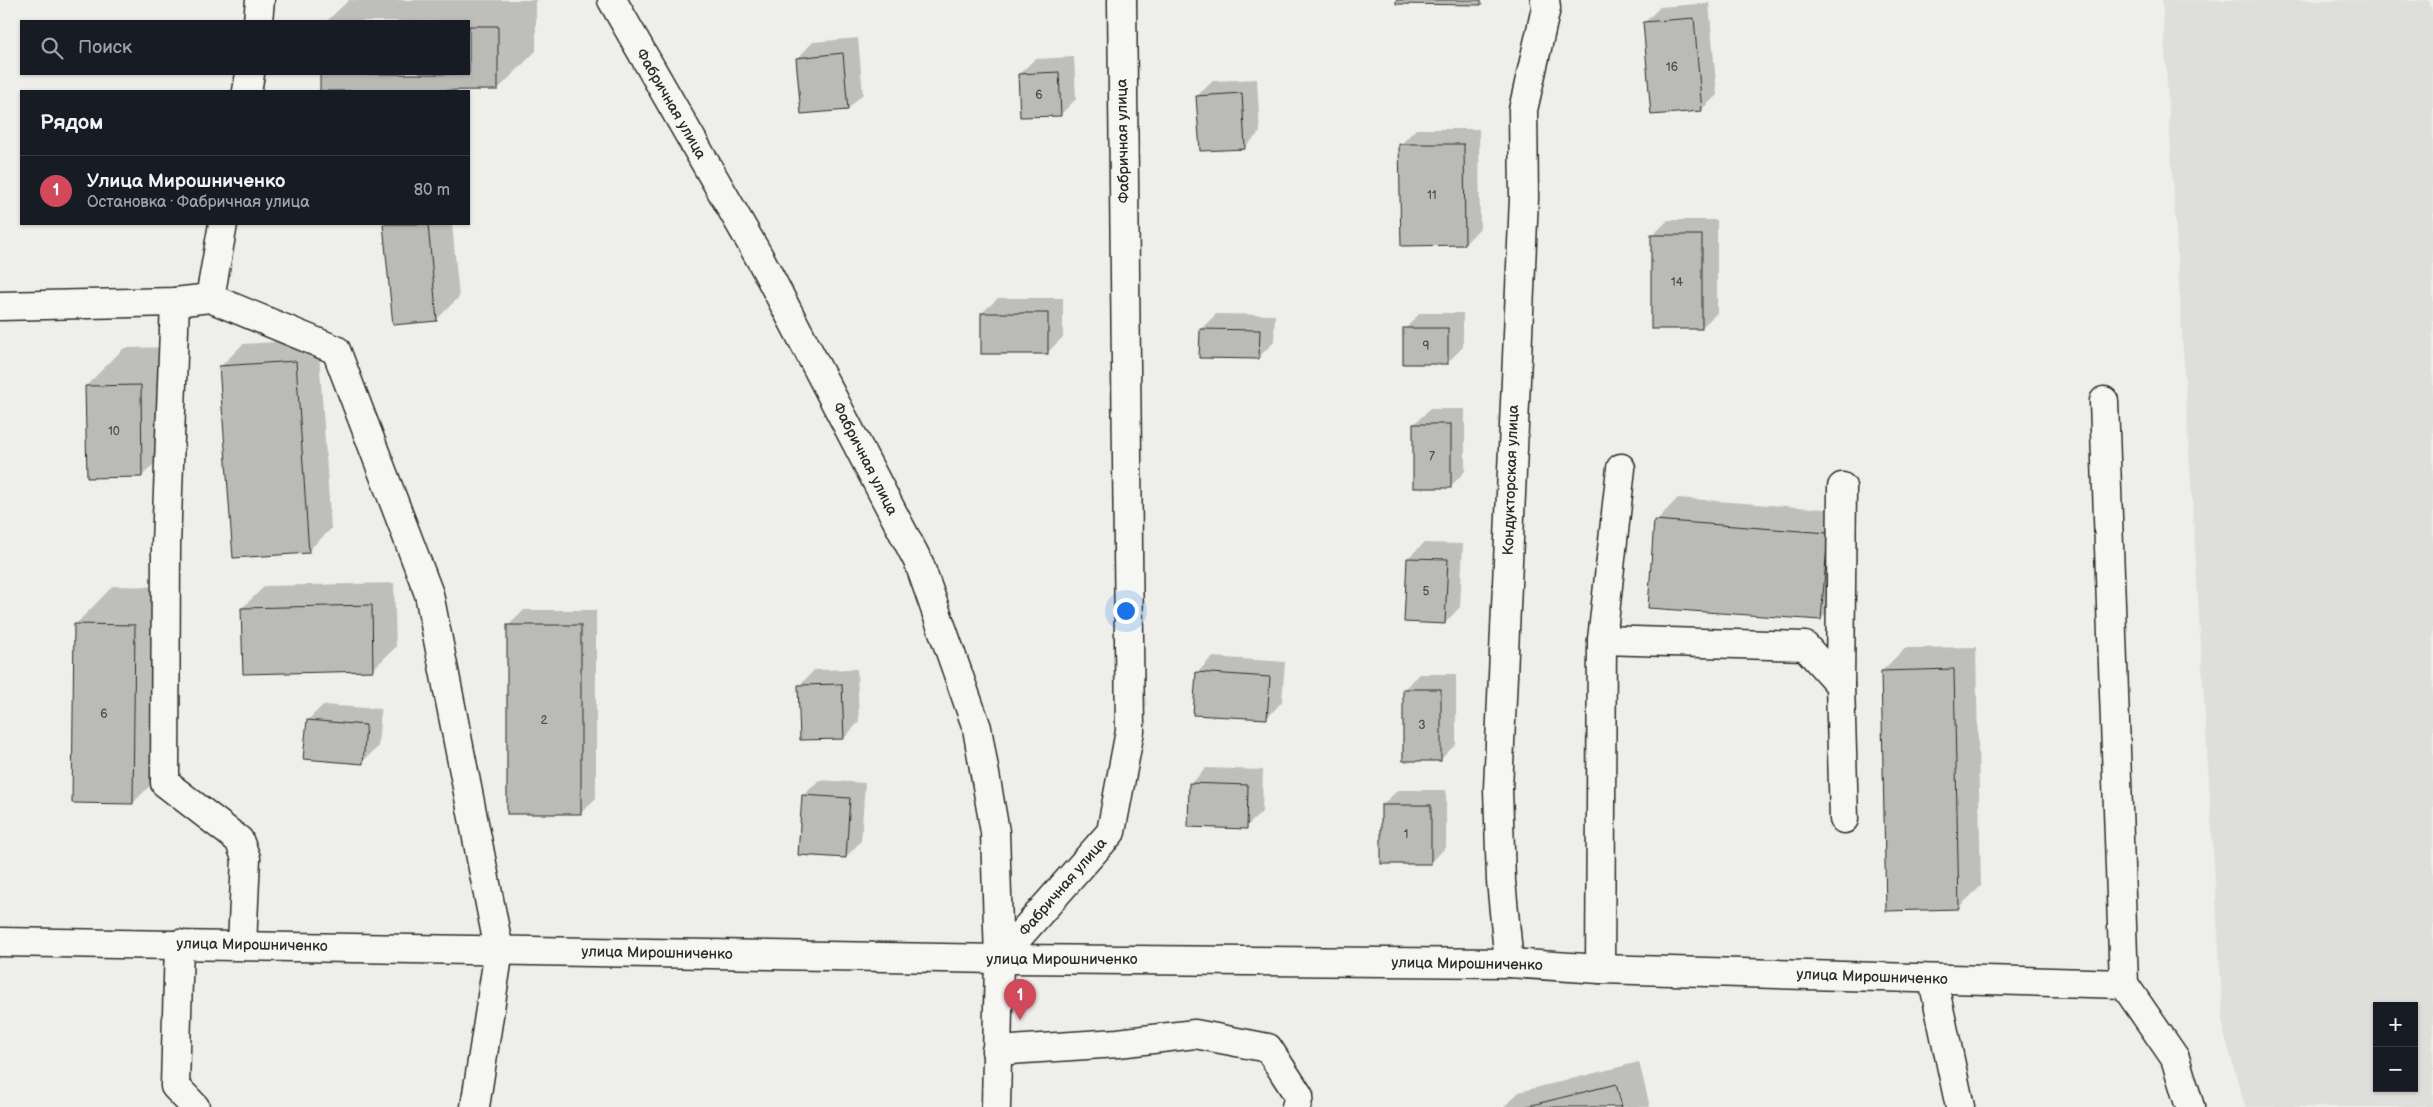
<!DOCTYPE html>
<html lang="ru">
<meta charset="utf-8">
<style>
body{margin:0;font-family:"Balsamiq Sans",sans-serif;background:#20242c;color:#f1f3f6}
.controls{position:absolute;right:15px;bottom:15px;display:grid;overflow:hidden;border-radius:0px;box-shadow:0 1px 4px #0004}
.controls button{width:45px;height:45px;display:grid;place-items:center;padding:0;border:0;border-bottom:1px solid #363941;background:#171b24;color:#f1f3f6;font:25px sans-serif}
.you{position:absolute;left:1125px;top:610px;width:18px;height:18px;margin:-12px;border:4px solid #fff;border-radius:50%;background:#1a73e8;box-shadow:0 0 0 8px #1a73e833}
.badge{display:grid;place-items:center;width:32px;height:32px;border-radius:50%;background:#d1495b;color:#fff;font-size:16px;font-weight:700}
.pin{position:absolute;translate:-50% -41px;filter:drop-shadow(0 1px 2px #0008)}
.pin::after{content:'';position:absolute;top:26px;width:18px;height:15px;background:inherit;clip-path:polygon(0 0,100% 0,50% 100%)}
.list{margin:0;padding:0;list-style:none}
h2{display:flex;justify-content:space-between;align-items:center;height:65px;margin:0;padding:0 20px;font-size:21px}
h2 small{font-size:16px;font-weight:400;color:#9ea1a6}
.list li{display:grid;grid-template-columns:32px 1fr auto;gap:15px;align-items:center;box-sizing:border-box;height:70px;padding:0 20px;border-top:1px solid #363941}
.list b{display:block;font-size:19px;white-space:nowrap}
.list p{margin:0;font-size:16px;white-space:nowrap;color:#9ea1a6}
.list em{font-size:16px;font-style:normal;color:#9ea1a6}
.icon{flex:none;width:28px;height:28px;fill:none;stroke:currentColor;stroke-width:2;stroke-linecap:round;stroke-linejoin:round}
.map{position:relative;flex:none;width:2433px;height:1107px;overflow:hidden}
.search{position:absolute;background:#171b24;box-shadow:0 1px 4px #0004;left:20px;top:20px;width:450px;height:55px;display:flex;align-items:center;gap:12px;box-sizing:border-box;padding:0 18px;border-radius:0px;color:#9ea1a6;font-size:19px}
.panel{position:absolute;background:#171b24;box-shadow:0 1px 4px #0004;left:20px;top:90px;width:450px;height:135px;border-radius:0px}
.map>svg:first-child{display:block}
.built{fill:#dededb;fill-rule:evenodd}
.shadow{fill:#0003}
.building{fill:#babab7;stroke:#2b2b2b}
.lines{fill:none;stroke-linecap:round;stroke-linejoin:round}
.minor-casing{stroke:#2b2b2b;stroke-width:31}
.minor{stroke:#f6f6f2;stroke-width:28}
.labels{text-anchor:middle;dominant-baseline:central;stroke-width:5;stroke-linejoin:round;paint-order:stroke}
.number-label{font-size:12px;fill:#4f4f4e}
.street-label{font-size:15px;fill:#2b2b2b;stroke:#f6f6f2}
</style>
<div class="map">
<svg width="2433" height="1107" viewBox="0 0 2433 1107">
<rect width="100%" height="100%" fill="#eeeeea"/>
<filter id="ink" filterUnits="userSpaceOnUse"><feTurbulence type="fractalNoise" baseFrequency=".02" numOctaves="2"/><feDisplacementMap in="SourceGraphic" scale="10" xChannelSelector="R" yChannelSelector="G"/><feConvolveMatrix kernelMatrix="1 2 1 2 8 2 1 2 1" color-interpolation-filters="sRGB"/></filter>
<g filter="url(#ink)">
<path class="built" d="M2162,0h267l4,15v1092h-188l-21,-74zM2377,1006h37v82h-37z"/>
<g class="shadow">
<path d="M349,0h187v51l-38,38 -176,2 -1,-17h148v-53h-142z"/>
<path d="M1709,3l8,92 -16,15 -57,-87 16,-16z"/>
<path d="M858,38l5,56 -15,15 -50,-51 15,-16z"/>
<path d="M1074,57l2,42 -16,16 -41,-41 16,-15z"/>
<path d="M1257,79l3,53 -15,15 -48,-51 16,-15z"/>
<path d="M1416,129h63l1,99 -15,16 -65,-99z"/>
<path d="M1668,220h49v93l-16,15 -48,-93z"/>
<path d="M385,224h67l7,73 -23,23 -42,4z"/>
<path d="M998,298h65v39l-16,16 -65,-40z"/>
<path d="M1420,313h43v34l-16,16 -42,-34z"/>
<path d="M1216,314l59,1 -1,27 -16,16 -57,-29z"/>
<path d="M318,339l13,190 -23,22 -87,-185 22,-22z"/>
<path d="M179,347l1,91 -38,38 -56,-90 38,-38z"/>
<path d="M1430,409h35v62l-15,16 -36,-63z"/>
<path d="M1678,498l172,13 -7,85 -22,23 -165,-98z"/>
<path d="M1424,543l39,1 -3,63 -15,16 -37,-65z"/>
<path d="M394,583l2,64 -23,22 -131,-61 23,-22z"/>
<path d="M113,586l60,1 -2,177 -38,39 -58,-178z"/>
<path d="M524,610h72v188l-15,15 -73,-187z"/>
<path d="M1976,647l5,239 -23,22 -76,-237 23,-23z"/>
<path d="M1212,657l73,5 -3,40 -15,16 -70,-45z"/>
<path d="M857,669l2,53 -15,16 -45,-52 15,-16z"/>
<path d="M1420,674h36v70l-16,16 -36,-71z"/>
<path d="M323,705l58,4 -3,38 -16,15 -54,-42z"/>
<path d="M1206,768l57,2 -1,42 -16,15 -55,-43z"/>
<path d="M819,780l46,3 -4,58 -15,16 -43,-61z"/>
<path d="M1398,790h48v57l-15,16 -49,-58z"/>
<path d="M1639,1062l11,45h-146l15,-15z"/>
</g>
<g class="building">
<path d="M1396,0h85v5l-85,-1z"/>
<path d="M1694,18l8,93 -51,4 -8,-93z"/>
<path d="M469,26h29v64l-178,1v-17h149z"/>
<path d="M843,53l5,57 -47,4 -5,-56z"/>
<path d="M1059,72l2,44 -41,1 -2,-43z"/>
<path d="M1242,93l3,56 -45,2 -4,-55z"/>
<path d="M1399,144h65l1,101 -64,1z"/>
<path d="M383,224h45l9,97 -44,4z"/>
<rect x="1651" y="235" width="51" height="94"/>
<rect x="981" y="313" width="67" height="41"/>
<rect x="1403" y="328" width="45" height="36"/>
<path d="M1200,329l60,1 -1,29 -60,-1z"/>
<path d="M296,361l13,192 -76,5 -14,-192z"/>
<path d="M141,385l1,92 -55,1 -2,-92z"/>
<rect x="1413" y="424" width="38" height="64"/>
<path d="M1654,520l174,13 -7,87 -173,-12z"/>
<path d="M1407,558l41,1 -3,65 -41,-2z"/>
<path d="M372,605l1,66 -130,3 -2,-66z"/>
<path d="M74,624l61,1 -2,179 -61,-1z"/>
<rect x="507" y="625" width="74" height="189"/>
<path d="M1954,669l5,240 -73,2 -5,-240z"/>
<path d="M1196,672l74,5 -3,42 -74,-4z"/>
<path d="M842,684l2,55 -44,1 -2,-55z"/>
<rect x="1403" y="689" width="38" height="72"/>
<path d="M307,720l59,5 -3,39 -60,-5z"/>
<path d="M1189,783l59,2 -1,44 -59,-2z"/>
<path d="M802,795l48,3 -4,60 -48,-3z"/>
<rect x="1381" y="805" width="50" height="59"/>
<path d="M1616,1084l6,23h-98z"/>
</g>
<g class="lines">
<defs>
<g id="minor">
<path d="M612,0l150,262 157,301 58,165 18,104 4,127 -3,148"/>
<path d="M258,21l2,-21"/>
<path d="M247,91l3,-17"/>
<path d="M210,298l13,-74"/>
<path d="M175,302l-9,243 -1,238 74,57 7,18 -4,87"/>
<path d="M0,306l175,-4 35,-4 126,52 93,244 70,356 -24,157"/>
<path d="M2104,401l20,583 51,74 15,49"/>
<path d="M1602,640l203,6 35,39 4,134"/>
<path d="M1840,685l2,-198"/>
<path d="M0,942l999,17 510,4 91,6 524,15"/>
<path d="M179,944l-4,142 20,21"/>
<path d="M999,959l112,-127 19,-101 -8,-731"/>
<path d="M1509,963l-8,-82 -3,-92 26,-591 -1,-88 23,-102 -1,-8"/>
<path d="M1600,969l2,-329 19,-172"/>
<path d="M1933,980l27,127"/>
<path d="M996,1051l122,-8 77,-9 73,14 31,48 -3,11"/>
</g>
</defs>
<use href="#minor" class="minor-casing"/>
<use href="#minor" class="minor"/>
</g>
</g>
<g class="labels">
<g class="number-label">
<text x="1672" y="67">16</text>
<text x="1039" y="95">6</text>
<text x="1432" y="195">11</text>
<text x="1677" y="282">14</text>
<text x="1426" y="346">9</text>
<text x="114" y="431">10</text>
<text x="1432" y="456">7</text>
<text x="1426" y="591">5</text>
<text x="104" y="714">6</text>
<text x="544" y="720">2</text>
<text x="1422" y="725">3</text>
<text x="1406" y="834">1</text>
</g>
<g class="street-label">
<text transform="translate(671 104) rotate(60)">Фабричная улица</text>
<text transform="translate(1123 141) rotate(-91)">Фабричная улица</text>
<text transform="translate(865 459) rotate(63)">Фабричная улица</text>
<text transform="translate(1511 480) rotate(-88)">Кондукторская улица</text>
<text transform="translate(1063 887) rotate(-49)">Фабричная улица</text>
<text transform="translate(252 945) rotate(1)">улица Мирошниченко</text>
<text transform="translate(657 953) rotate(1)">улица Мирошниченко</text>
<text x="1062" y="959">улица Мирошниченко</text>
<text transform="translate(1467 964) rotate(1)">улица Мирошниченко</text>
<text transform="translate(1872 977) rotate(2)">улица Мирошниченко</text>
</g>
</g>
</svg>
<div class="controls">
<button>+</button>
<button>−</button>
</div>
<div class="you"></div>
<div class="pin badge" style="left:1020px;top:1020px">1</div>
<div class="search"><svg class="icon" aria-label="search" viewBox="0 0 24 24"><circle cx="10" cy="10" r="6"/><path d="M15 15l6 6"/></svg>Поиск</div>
<section class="panel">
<h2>Рядом<small></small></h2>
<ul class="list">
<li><span class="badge">1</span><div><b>Улица Мирошниченко</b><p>Остановка · Фабричная улица</p></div><em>80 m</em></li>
</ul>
</section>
</div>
